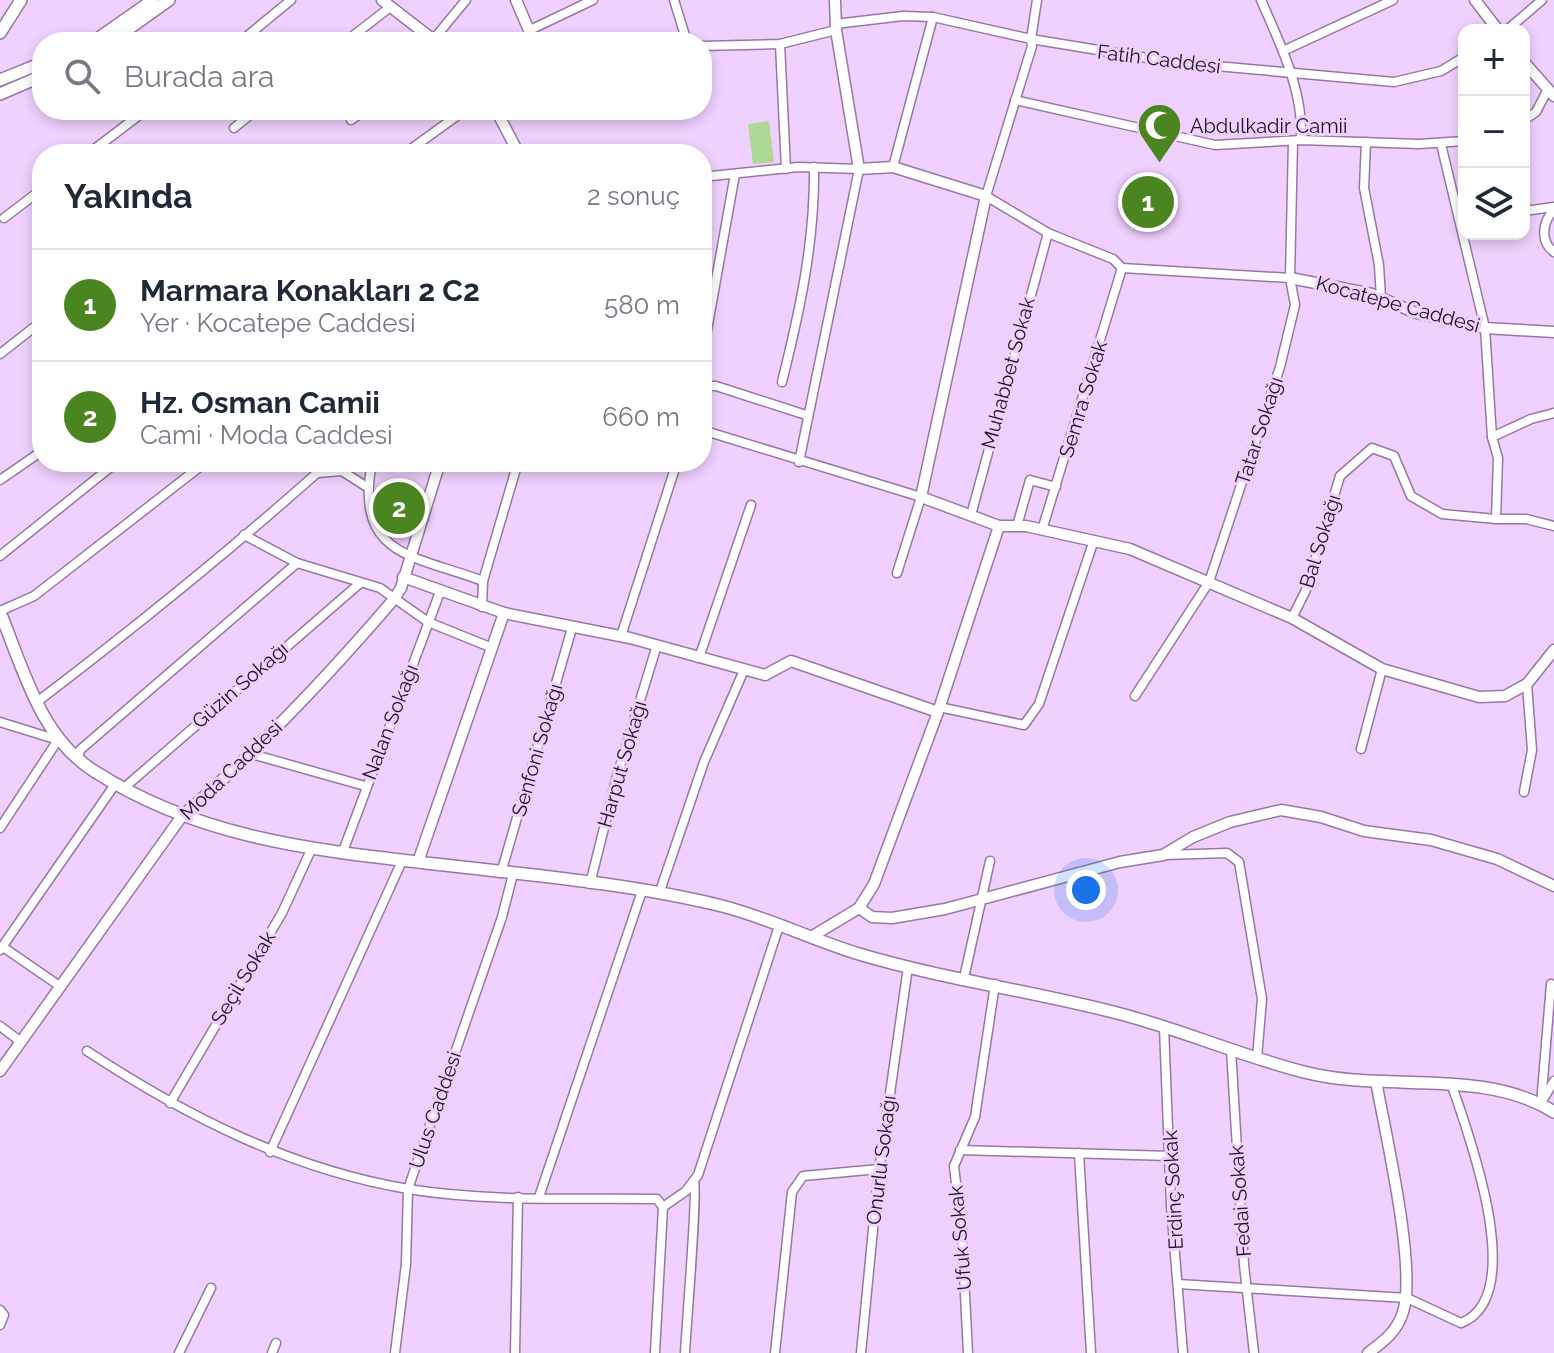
<!DOCTYPE html>
<html lang="tr">
<meta charset="utf-8">
<style>
body{margin:0;font-family:Raleway,sans-serif;background:#f6f6f7;color:#1f2937}
.controls{position:absolute;right:24px;top:24px;display:grid;overflow:hidden;border-radius:16px;box-shadow:0 4px 12px #0003}
.controls button{width:72px;height:72px;display:grid;place-items:center;padding:0;border:0;border-bottom:2px solid #e0e1e3;background:#fff;color:#1f2937;font:40px sans-serif}
.you{position:absolute;left:1086px;top:890px;width:28px;height:28px;margin:-20px;border:6px solid #fff;border-radius:50%;background:#1a73e8;box-shadow:0 0 0 12px #1a73e833}
.badge{display:grid;place-items:center;width:52px;height:52px;border-radius:50%;background:#4b8520;color:#fff;font-size:26px;font-weight:700}
.pin{position:absolute;translate:-50% -50%;border:4px solid #fff;box-shadow:0 2px 8px #0006}
.list{margin:0;padding:0;list-style:none}
h2{display:flex;justify-content:space-between;align-items:center;height:104px;margin:0;padding:0 32px;font-size:34px}
h2 small{font-size:26px;font-weight:400;color:#747a83}
.list li{display:grid;grid-template-columns:52px 1fr auto;gap:24px;align-items:center;box-sizing:border-box;height:112px;padding:0 32px;border-top:2px solid #e0e1e3}
.list b{display:block;font-size:30px;white-space:nowrap}
.list p{margin:0;font-size:26px;white-space:nowrap;color:#747a83}
.list em{font-size:26px;font-style:normal;color:#747a83}
.icon{flex:none;width:44px;height:44px;fill:none;stroke:currentColor;stroke-width:2;stroke-linecap:round;stroke-linejoin:round}
.map{position:relative;flex:none;width:1554px;height:1353px;overflow:hidden}
.search{position:absolute;background:#fff;box-shadow:0 4px 12px #0003;left:32px;top:32px;width:680px;height:88px;display:flex;align-items:center;gap:20px;box-sizing:border-box;padding:0 28px;border-radius:32px;color:#747a83;font-size:30px}
.panel{position:absolute;background:#fff;box-shadow:0 4px 12px #0003;left:32px;top:144px;width:680px;height:328px;border-radius:32px}
.map>svg:first-child{display:block}
.green{fill:#add995}
.lines{fill:none;stroke-linecap:round;stroke-linejoin:round}
.minor-casing{stroke:#9679a3;stroke-width:11}
.tertiary-casing{stroke:#9679a3;stroke-width:13}
.secondary-casing{stroke:#9679a3;stroke-width:14}
.minor{stroke:#fff;stroke-width:8}
.tertiary{stroke:#fff;stroke-width:10}
.secondary{stroke:#fff;stroke-width:11}
.labels{text-anchor:middle;dominant-baseline:central;stroke-width:6;stroke-linejoin:round;paint-order:stroke}
.street-label{font-size:20px;fill:#1e1323;stroke:#efd0fe}
.poi-label{font-size:20px;fill:#1e1323;stroke:#efd0fe;text-anchor:start}
</style>
<div class="map">
<svg width="1554" height="1353" viewBox="0 0 1554 1353">
<rect width="100%" height="100%" fill="#efd0fe"/>
<path class="green" d="M769,121l5,41 -21,2 -5,-40z"/>
<g class="lines">
<defs>
<g id="minor">
<path d="M674,0l13,42"/>
<path d="M1037,0l-6,39 140,23 223,20 47,-11 23,-14"/>
<path d="M1261,0c19,44 43,91 40,140"/>
<path d="M835,24l68,-8 30,1 98,22 1,7 -46,150 62,37 65,26 9,9"/>
<path d="M530,30l63,-30"/>
<path d="M1507,30l35,-30"/>
<path d="M433,40l33,-40"/>
<path d="M240,42l51,-42"/>
<path d="M345,42l44,-34"/>
<path d="M780,44l6,125"/>
<path d="M702,46l78,-2 56,-14"/>
<path d="M1283,51l110,-51"/>
<path d="M1015,100l200,45 86,-5 118,4 45,-3"/>
<path d="M351,120l14,-10"/>
<path d="M1524,120l12,-8 12,-23"/>
<path d="M234,128l22,-18"/>
<path d="M1366,142l-2,46 15,77 2,33"/>
<path d="M1441,144l44,184 7,109 6,21 -2,61h30l28,7"/>
<path d="M88,154l58,-44"/>
<path d="M404,154l61,-44"/>
<path d="M893,167l40,-150"/>
<path d="M702,177l96,-10 61,2 -60,293"/>
<path d="M1554,210c-12,12 -14,32 0,42"/>
<path d="M1524,211l30,-4"/>
<path d="M4,218l38,-29"/>
<path d="M1122,268l168,10"/>
<path d="M0,354l42,-33"/>
<path d="M702,358l33,-184"/>
<path d="M782,382c18,-72 33,-141 32,-215"/>
<path d="M702,386h14l90,29"/>
<path d="M702,430l219,67 -24,76"/>
<path d="M1492,437l39,-18 23,-6"/>
<path d="M372,462c-18,96 43,93 111,119"/>
<path d="M317,473l25,-2 25,16"/>
<path d="M0,480l42,-29"/>
<path d="M971,515l77,-282"/>
<path d="M1017,526l13,-46 26,7"/>
<path d="M1042,530l80,-262"/>
<path d="M244,535l53,28 83,25 48,34 62,25"/>
<path d="M0,556l117,-94"/>
<path d="M482,607l1,-26 35,-119"/>
<path d="M0,611l34,-15 172,-134"/>
<path d="M1292,618l14,-28 34,-114 32,-28 22,8 17,40 31,18 54,5"/>
<path d="M621,636l56,-174"/>
<path d="M699,658l52,-153"/>
<path d="M1135,696l74,-114 71,-215 15,-62 -5,-27 3,-137"/>
<path d="M37,702c96,-73 190,-149 280,-229l-8,-11"/>
<path d="M939,707l85,18 15,-21 55,-164"/>
<path d="M0,722l58,18 -58,88"/>
<path d="M1361,749l21,-80"/>
<path d="M248,753l117,33"/>
<path d="M78,760l2,-10 217,-187"/>
<path d="M124,788l235,-204"/>
<path d="M1524,792l8,-42 -5,-66"/>
<path d="M342,854l98,-262"/>
<path d="M1164,855l63,-2 12,9 23,137 -5,59"/>
<path d="M501,873l71,-245"/>
<path d="M590,884l27,-108 40,-131"/>
<path d="M659,894l45,-132 40,-92"/>
<path d="M3,947l58,40"/>
<path d="M0,950l116,-167"/>
<path d="M964,978l26,-117"/>
<path d="M0,1026l21,16"/>
<path d="M1164,1027l7,178 12,148"/>
<path d="M1231,1049l13,216 10,88"/>
<path d="M87,1051c99,65 203,118 321,138 81,13 167,9 249,10l6,8"/>
<path d="M1542,1101l12,-20"/>
<path d="M170,1103l112,-190 29,-63"/>
<path d="M1541,1104l10,-120"/>
<path d="M960,1150l210,6"/>
<path d="M270,1152l132,-291"/>
<path d="M1079,1153l12,200"/>
<path d="M539,1197l103,-306"/>
<path d="M1178,1284l229,14 54,25c68,-26 8,-188 -9,-237"/>
<path d="M0,1310l4,5 -4,10"/>
<path d="M179,1353l32,-65"/>
<path d="M272,1353l4,-10"/>
<path d="M395,1353l11,-89 2,-75 94,-272 11,-43"/>
<path d="M515,1353l3,-156"/>
<path d="M655,1353l8,-146 23,-16 12,-16 81,-249"/>
<path d="M685,1353c1,-23 13,-163 9,-172"/>
<path d="M775,1353l17,-161 11,-16 76,-7"/>
<path d="M861,1353l17,-175 30,-211"/>
<path d="M968,1353l-6,-117 -8,-70 21,-49 20,-133"/>
</g>
<g id="tertiary">
<path d="M382,0l54,42"/>
<path d="M516,0l18,42"/>
<path d="M1475,0l23,30"/>
<path d="M1524,62l30,34"/>
<path d="M496,110l23,44"/>
<path d="M1290,278l82,16 44,19 69,15 69,4"/>
<path d="M999,526h27l104,23 162,69 90,51 97,28 26,-1 22,-12 27,-34"/>
<path d="M403,577l101,36 -86,249"/>
<path d="M504,613l126,25 135,37 26,-14 147,51"/>
<path d="M859,908l13,9 20,1 53,-9 175,-47 43,-7 30,-18 37,-15 51,-12 40,7 43,14 67,9 66,19 57,27"/>
<path d="M811,937l48,-29 15,-24 64,-172 61,-186 -78,-29 65,-301 -93,-29 -34,2 -23,-139 -1,-30"/>
<path d="M0,1071l182,-255c76,-66 147,-141 212,-217l7,-11 39,-126"/>
<path d="M1368,1353c15,-11 29,-21 35,-41 14,-44 -18,-180 -27,-231"/>
</g>
<g id="secondary">
<path d="M0,33l21,-33"/>
<path d="M93,42l60,-42"/>
<path d="M110,42l59,-42"/>
<path d="M0,80l42,-17"/>
<path d="M0,94l42,-18"/>
<path d="M0,612c23,56 40,125 94,159 100,64 209,78 324,91 101,12 206,20 304,44 47,12 91,34 137,48 84,25 173,37 258,59 63,16 124,43 187,59 80,21 178,-5 250,40"/>
</g>
</defs>
<use href="#minor" class="minor-casing"/>
<use href="#tertiary" class="tertiary-casing"/>
<use href="#secondary" class="secondary-casing"/>
<use href="#minor" class="minor"/>
<use href="#tertiary" class="tertiary"/>
<use href="#secondary" class="secondary"/>
</g>
<defs>
<symbol id="mosque-pin" viewBox="-11 -11 22 30"><path d="M0 17L-7.5 6A9.5 9.5 0 1 1 7.5 6Z" fill="#4b8520" stroke="#efd0fe"/><path d="M3.5-4.9A6 6 0 1 0 3.5 4.9A5 5 0 1 1 3.5-4.9Z" fill="#fff"/></symbol>
</defs>
<g fill-rule="evenodd">
<use href="#mosque-pin" x="1134" y="100" width="51" height="69"/>
</g>
<g class="labels">
<g class="street-label">
<text transform="translate(1159 59) rotate(7)">Fatih Caddesi</text>
<text transform="translate(1398 304) rotate(15)">Kocatepe Caddesi</text>
<text transform="translate(1008 373) rotate(-75)">Muhabbet Sokak</text>
<text transform="translate(1083 399) rotate(-73)">Semra Sokak</text>
<text transform="translate(1259 431) rotate(-72)">Tatar Sokağı</text>
<text transform="translate(1320 541) rotate(-73)">Bal Sokağı</text>
<text transform="translate(240 685) rotate(-41)">Güzin Sokağı</text>
<text transform="translate(390 722) rotate(-69)">Nalan Sokağı</text>
<text transform="translate(537 750) rotate(-74)">Senfoni Sokağı</text>
<text transform="translate(622 764) rotate(-74)">Harput Sokağı</text>
<text transform="translate(231 770) rotate(-44)">Moda Caddesi</text>
<text transform="translate(243 978) rotate(-59)">Seçil Sokak</text>
<text transform="translate(435 1110) rotate(-71)">Ulus Caddesi</text>
<text transform="translate(881 1160) rotate(-83)">Onurlu Sokağı</text>
<text transform="translate(1173 1190) rotate(-93)">Erdinç Sokak</text>
<text transform="translate(1240 1201) rotate(-94)">Fedai Sokak</text>
<text transform="translate(960 1238) rotate(-95)">Ufuk Sokak</text>
</g>
<g class="poi-label">
<text x="1190" y="126">Abdulkadir Camii</text>
</g>
</g>
</svg>
<div class="controls">
<button>+</button>
<button>−</button>
<button><svg class="icon" aria-label="layers" viewBox="0 0 24 24"><path d="M12 4l9 5-9 5-9-5zM3 14l9 5 9-5"/></svg></button>
</div>
<div class="you"></div>
<div class="pin badge" style="left:1148px;top:202px">1</div>
<div class="pin badge" style="left:399px;top:508px">2</div>
<div class="search"><svg class="icon" aria-label="search" viewBox="0 0 24 24"><circle cx="10" cy="10" r="6"/><path d="M15 15l6 6"/></svg>Burada ara</div>
<section class="panel">
<h2>Yakında<small>2 sonuç</small></h2>
<ul class="list">
<li><span class="badge">1</span><div><b>Marmara Konakları 2 C2</b><p>Yer · Kocatepe Caddesi</p></div><em>580 m</em></li>
<li><span class="badge">2</span><div><b>Hz. Osman Camii</b><p>Cami · Moda Caddesi</p></div><em>660 m</em></li>
</ul>
</section>
</div>
